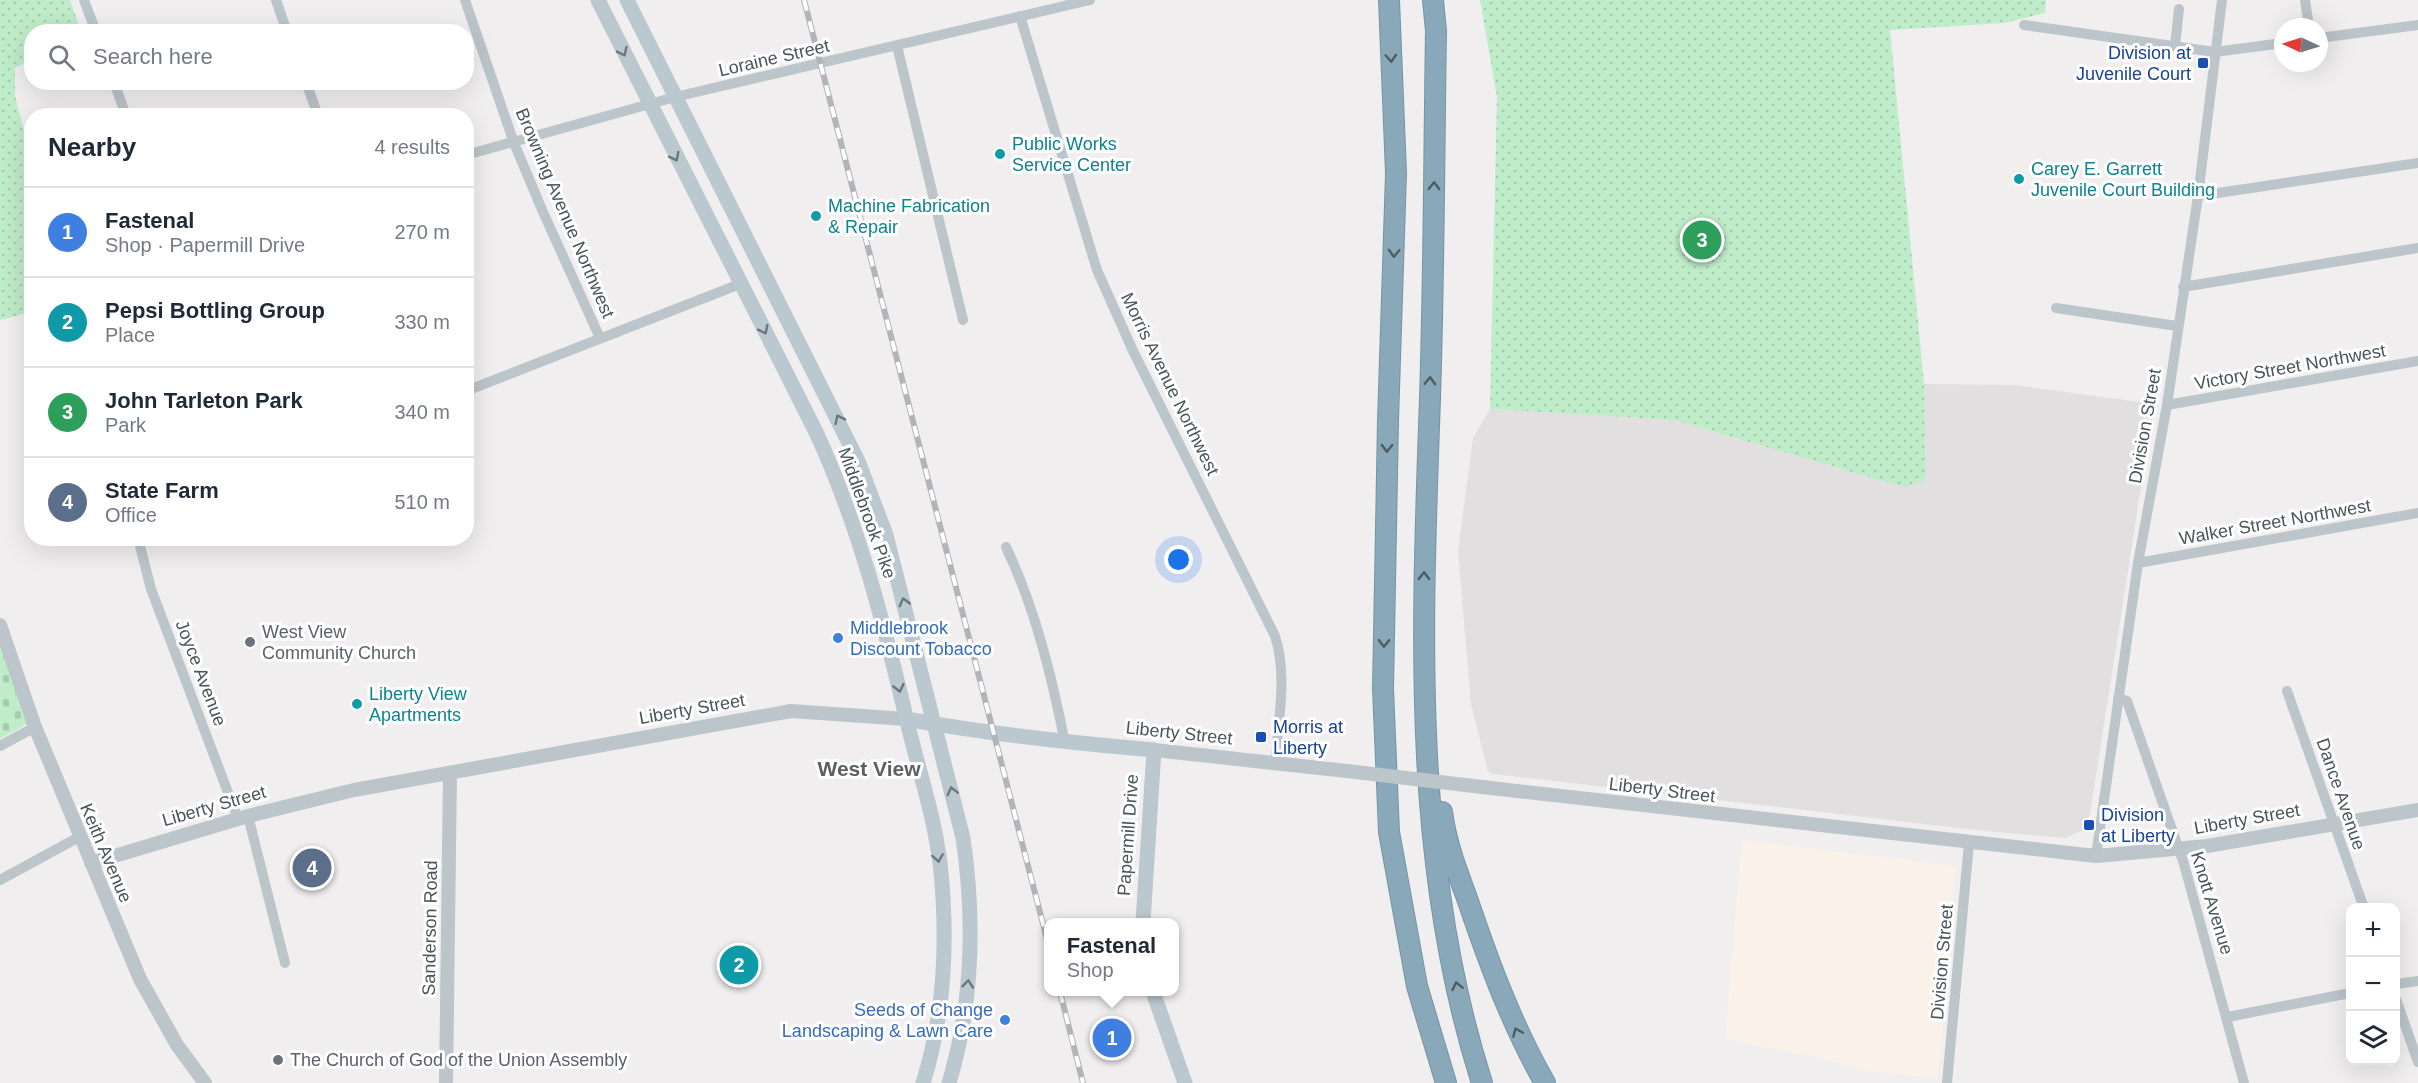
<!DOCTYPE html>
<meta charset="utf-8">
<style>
body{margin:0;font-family:Helvetica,sans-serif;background:#f2f2f3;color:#1f2937}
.controls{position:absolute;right:18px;bottom:18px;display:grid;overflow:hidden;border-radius:12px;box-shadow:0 6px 24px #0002}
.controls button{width:54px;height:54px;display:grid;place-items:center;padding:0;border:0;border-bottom:2px solid #e0e1e3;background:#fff;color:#1f2937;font:30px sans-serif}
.compass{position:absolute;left:2274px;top:18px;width:54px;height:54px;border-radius:50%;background:#fff;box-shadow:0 6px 24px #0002;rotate:274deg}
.you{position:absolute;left:1179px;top:560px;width:21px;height:21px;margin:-15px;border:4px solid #fff;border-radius:50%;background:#1a73e8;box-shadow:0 0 0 9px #1a73e833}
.badge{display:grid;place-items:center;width:39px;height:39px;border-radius:50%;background:#b45309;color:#fff;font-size:20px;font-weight:700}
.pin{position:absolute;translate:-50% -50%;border:3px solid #fff;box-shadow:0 2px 6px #0006}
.popup{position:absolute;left:1044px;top:918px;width:135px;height:78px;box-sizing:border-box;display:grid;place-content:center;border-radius:12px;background:#fff;filter:drop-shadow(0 2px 4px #0005);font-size:20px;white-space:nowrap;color:#747a83}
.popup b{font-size:22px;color:#1f2937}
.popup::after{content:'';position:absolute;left:50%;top:100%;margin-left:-12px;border:12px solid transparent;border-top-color:#fff}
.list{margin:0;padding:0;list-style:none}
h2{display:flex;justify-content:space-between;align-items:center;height:78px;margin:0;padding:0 24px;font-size:26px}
h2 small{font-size:20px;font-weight:400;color:#747a83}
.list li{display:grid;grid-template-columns:39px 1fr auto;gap:18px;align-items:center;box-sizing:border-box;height:90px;padding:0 24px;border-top:2px solid #e0e1e3}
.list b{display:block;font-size:22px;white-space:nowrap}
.list p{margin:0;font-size:20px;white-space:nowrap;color:#747a83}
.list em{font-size:20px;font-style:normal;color:#747a83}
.icon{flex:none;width:33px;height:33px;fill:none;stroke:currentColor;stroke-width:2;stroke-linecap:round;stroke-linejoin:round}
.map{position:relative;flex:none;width:2418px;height:1083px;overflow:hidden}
.search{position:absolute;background:#fff;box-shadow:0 6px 24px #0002;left:24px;top:24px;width:450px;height:66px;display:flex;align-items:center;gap:15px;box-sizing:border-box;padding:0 21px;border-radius:24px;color:#747a83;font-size:22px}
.panel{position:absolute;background:#fff;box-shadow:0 6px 24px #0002;left:24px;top:108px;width:450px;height:438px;border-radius:24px}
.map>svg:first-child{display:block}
.commercial{fill:#faf2e8}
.education{fill:#e2dfe0}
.cemetery{fill:url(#cemetery-stones)}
.park{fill:url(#park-dots)}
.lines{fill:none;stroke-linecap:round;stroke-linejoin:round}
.motorway-casing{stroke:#7595a5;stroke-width:22}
.minor{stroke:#bbc5ca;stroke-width:10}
.tertiary{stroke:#bbc5ca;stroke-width:14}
.secondary{stroke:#bbc8cf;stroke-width:15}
.motorway{stroke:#89a9ba;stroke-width:20}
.rail-casing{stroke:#b1b5b8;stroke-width:6}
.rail{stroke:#fff;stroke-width:4;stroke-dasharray:11;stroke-linecap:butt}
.tertiary-bridge{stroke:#bbc5ca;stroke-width:14}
.oneway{stroke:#6a787d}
.oneway2{stroke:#4e5d64}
.transit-dot{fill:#1a4fb4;stroke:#fff;stroke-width:2}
.culture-dot{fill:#0f9aa8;stroke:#fff;stroke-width:2}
.shop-dot{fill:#3f7fe0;stroke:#fff;stroke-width:2}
.worship-dot{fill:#6b7280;stroke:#fff;stroke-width:2}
.labels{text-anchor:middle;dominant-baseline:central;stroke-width:6;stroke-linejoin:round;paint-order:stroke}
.transit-label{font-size:18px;fill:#164399;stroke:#fff;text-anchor:start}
.street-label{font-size:18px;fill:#48555a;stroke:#fff}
.culture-label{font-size:18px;fill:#0d838f;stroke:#fff;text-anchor:start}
.shop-label{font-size:18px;fill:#366cbe;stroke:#fff;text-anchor:start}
.worship-label{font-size:18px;fill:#5b616d;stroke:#fff;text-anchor:start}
.quarter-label{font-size:21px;font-weight:bold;fill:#5b6063;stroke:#fff}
</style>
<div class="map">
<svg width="2418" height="1083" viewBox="0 0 2418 1083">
<defs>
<pattern id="cemetery-stones" width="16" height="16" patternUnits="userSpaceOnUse" patternTransform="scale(1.5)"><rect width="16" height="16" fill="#bfecc9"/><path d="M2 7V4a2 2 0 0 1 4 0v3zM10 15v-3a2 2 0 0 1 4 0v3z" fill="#a6ccaf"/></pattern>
<pattern id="park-dots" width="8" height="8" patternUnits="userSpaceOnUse" patternTransform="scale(1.5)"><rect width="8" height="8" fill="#bfecc9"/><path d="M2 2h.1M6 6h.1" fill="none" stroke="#a6ccaf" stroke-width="1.8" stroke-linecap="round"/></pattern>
</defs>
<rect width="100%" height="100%" fill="#f1eeef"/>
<path class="commercial" d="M1742,840l214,26 -18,213 -78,-9 -38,-12 -97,-19z"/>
<path class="education" d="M1924,384l89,1 141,19 -64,410 -7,16 -18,8 -81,-7 -491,-57 -5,-3 -17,-66 -13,-154 15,-113 17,-29 184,11 229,67 23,-12z"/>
<path class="cemetery" d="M0,644l27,80 -27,15z"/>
<g class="park">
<path d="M0,0h70l11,31 -49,1 -1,28 -16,8v28l16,62 1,106 -4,1 3,47 -31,8z"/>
<path d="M1480,0h566l-1,13 -41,10 -114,7 34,354 2,91 -3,7 -20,5 -229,-67 -184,-11 7,-312z"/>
</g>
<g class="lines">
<defs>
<g id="motorway">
<path d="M1389,0l7,173 -8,248 -5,268 6,143 28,154 29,97"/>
<path d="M1433,0l3,31c-2,123 -2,245 -6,367 -8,229 -19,463 52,685"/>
<path d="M1442,812c4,31 15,59 26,89 21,62 44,124 77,182"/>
</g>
</defs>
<use href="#motorway" class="motorway-casing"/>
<g class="minor">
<path d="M84,0l12,32"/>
<path d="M276,0l11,32"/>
<path d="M465,0l49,143 29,69 57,126"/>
<path d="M2305,0l4,27"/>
<path d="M1020,16l77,254 36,81 142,285c13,40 3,85 0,127"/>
<path d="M2024,25l191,27 68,-9"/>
<path d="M2319,38l99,-13"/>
<path d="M897,46l66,274"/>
<path d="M2175,46l4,-37"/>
<path d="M114,82l12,34"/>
<path d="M306,82l12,34"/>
<path d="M466,155l209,-58 415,-97"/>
<path d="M2198,196l220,-33"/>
<path d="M2183,287l235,-39"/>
<path d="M2056,308l121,18"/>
<path d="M466,391l274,-107"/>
<path d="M2167,405l251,-44"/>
<path d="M138,538l13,51 87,230"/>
<path d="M1006,547c29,61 46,130 59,196"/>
<path d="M2138,563l280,-50"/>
<path d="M2287,691l77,217"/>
<path d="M2118,698l9,3 57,163 60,219"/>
<path d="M0,746l35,-19"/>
<path d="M248,816l37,147"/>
<path d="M2096,856l42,-293 29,-158 31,-209 24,-196"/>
<path d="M0,880l79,-43"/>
<path d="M2396,984l22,-3"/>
<path d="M2396,999l22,63"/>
<path d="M2228,1017l122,-24"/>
<path d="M1947,1083l22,-240"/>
</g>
<g class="tertiary">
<path d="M0,625l35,102 105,252 37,66 28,38"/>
<path d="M1154,750l193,21"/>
<path d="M1482,787l614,69 111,-10 211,-36"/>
<path d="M91,863l157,-47 106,-26 437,-79 115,8"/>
<path d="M446,1083l4,-310"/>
</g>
<g class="secondary">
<path d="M598,0l218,432c42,91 67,188 90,285 11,48 28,97 34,146 8,72 5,150 -17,220"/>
<path d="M627,0l231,461 28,74 77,303c12,82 10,165 -14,245"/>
<path d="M906,719c83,15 165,24 248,31l-11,172"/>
<path d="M1153,992l32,91"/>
</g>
<use href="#motorway" class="motorway"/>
<defs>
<g id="rail">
<path d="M804,0l245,947"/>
<path d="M1060,992l23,91"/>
</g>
</defs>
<use href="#rail" class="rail-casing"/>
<use href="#rail" class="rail"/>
<path class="tertiary-bridge" d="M1347,771l135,16"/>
</g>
<defs><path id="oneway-chevron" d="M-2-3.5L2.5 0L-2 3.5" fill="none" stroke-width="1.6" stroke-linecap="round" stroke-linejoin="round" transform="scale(1.5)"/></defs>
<g class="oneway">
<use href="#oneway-chevron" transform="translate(623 52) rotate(64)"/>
<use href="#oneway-chevron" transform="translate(675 157) rotate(63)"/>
<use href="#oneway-chevron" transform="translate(764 330) rotate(63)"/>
<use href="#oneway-chevron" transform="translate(839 419) rotate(-116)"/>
<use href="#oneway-chevron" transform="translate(904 602) rotate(-105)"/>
<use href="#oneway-chevron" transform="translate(899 688) rotate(77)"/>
<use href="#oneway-chevron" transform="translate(952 791) rotate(-104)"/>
<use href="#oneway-chevron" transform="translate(938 858) rotate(81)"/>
<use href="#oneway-chevron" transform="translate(968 984) rotate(-84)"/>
</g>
<g class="oneway2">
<use href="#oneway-chevron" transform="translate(1391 58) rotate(87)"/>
<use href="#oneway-chevron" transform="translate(1434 186) rotate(-89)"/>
<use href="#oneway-chevron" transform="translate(1394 253) rotate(92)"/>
<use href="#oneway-chevron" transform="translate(1430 381) rotate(-88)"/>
<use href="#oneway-chevron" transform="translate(1387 448) rotate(91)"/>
<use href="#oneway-chevron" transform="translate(1424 576) rotate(-89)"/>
<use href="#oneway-chevron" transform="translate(1384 643) rotate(91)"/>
<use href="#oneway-chevron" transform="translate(1457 986) rotate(-102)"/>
<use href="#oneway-chevron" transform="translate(1517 1032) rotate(-113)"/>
</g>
<g class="transit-dot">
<rect x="2197" y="57" width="12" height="12" rx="3"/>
<rect x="1255" y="731" width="12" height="12" rx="3"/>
<rect x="2083" y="819" width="12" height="12" rx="3"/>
</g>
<g class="culture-dot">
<circle cx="1000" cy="154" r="6"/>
<circle cx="2019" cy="179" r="6"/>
<circle cx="816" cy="216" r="6"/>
<circle cx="357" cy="704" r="6"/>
</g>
<g class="shop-dot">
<circle cx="838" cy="638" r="6"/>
<circle cx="1005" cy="1020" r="6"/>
</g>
<g class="worship-dot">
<circle cx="250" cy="642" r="6"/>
<circle cx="278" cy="1060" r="6"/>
</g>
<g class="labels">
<g class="transit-label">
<text x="2191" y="53" text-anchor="end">Division at<tspan x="2191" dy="21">Juvenile Court</tspan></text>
<text x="1273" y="727">Morris at<tspan x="1273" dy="21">Liberty</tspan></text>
<text x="2101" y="815">Division<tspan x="2101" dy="21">at Liberty</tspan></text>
</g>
<g class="street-label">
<text transform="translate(774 58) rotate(-13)">Loraine Street</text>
<text transform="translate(565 213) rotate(67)">Browning Avenue Northwest</text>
<text transform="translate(2290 367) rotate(-10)">Victory Street Northwest</text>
<text transform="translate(1170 384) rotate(64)">Morris Avenue Northwest</text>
<text transform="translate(2145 426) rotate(-80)">Division Street</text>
<text transform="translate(867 513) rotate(70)">Middlebrook Pike</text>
<text transform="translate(2275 522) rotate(-10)">Walker Street Northwest</text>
<text transform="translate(201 673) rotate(69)">Joyce Avenue</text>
<text transform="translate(692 709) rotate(-10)">Liberty Street</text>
<text transform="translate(1179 733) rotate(6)">Liberty Street</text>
<text transform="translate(1662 790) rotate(7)">Liberty Street</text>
<text transform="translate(2341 794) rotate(71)">Dance Avenue</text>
<text transform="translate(214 806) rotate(-16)">Liberty Street</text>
<text transform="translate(2247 819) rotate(-10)">Liberty Street</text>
<text transform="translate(1128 835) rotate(-86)">Papermill Drive</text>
<text transform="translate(106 853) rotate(67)">Keith Avenue</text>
<text transform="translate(2212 903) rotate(73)">Knott Avenue</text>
<text transform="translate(430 928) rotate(-89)">Sanderson Road</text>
<text transform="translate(1942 962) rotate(-85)">Division Street</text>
</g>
<g class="culture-label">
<text x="1012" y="144">Public Works<tspan x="1012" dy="21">Service Center</tspan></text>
<text x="2031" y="169">Carey E. Garrett<tspan x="2031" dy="21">Juvenile Court Building</tspan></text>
<text x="828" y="206">Machine Fabrication<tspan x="828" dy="21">&amp; Repair</tspan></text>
<text x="369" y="694">Liberty View<tspan x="369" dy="21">Apartments</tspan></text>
</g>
<g class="shop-label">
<text x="850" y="628">Middlebrook<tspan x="850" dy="21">Discount Tobacco</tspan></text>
<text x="993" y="1010" text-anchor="end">Seeds of Change<tspan x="993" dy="21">Landscaping &amp; Lawn Care</tspan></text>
</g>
<g class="worship-label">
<text x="262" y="632">West View<tspan x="262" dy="21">Community Church</tspan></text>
<text x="290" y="1060">The Church of God of the Union Assembly</text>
</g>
<g class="quarter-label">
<text x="869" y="768">West View</text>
</g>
</g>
</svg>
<div class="controls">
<button>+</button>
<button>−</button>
<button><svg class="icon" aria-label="layers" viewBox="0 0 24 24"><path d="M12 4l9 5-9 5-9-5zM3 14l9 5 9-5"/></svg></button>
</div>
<svg class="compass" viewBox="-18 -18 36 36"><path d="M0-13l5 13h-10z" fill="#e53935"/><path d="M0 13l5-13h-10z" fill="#747a83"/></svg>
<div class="you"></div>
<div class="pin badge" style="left:1112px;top:1038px;background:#3f7fe0">1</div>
<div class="popup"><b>Fastenal</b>Shop</div>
<div class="pin badge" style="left:739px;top:965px;background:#0f9aa8">2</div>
<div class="pin badge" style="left:1702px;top:240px;background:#2e9e5b">3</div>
<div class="pin badge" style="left:312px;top:868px;background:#5c6f8a">4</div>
<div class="search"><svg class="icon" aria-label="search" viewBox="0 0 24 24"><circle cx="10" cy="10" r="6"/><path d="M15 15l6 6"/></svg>Search here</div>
<section class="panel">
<h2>Nearby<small>4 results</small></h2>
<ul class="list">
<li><span class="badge" style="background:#3f7fe0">1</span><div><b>Fastenal</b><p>Shop · Papermill Drive</p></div><em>270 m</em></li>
<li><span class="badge" style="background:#0f9aa8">2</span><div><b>Pepsi Bottling Group</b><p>Place</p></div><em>330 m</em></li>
<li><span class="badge" style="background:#2e9e5b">3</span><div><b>John Tarleton Park</b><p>Park</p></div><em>340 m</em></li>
<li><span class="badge" style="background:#5c6f8a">4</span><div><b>State Farm</b><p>Office</p></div><em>510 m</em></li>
</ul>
</section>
</div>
